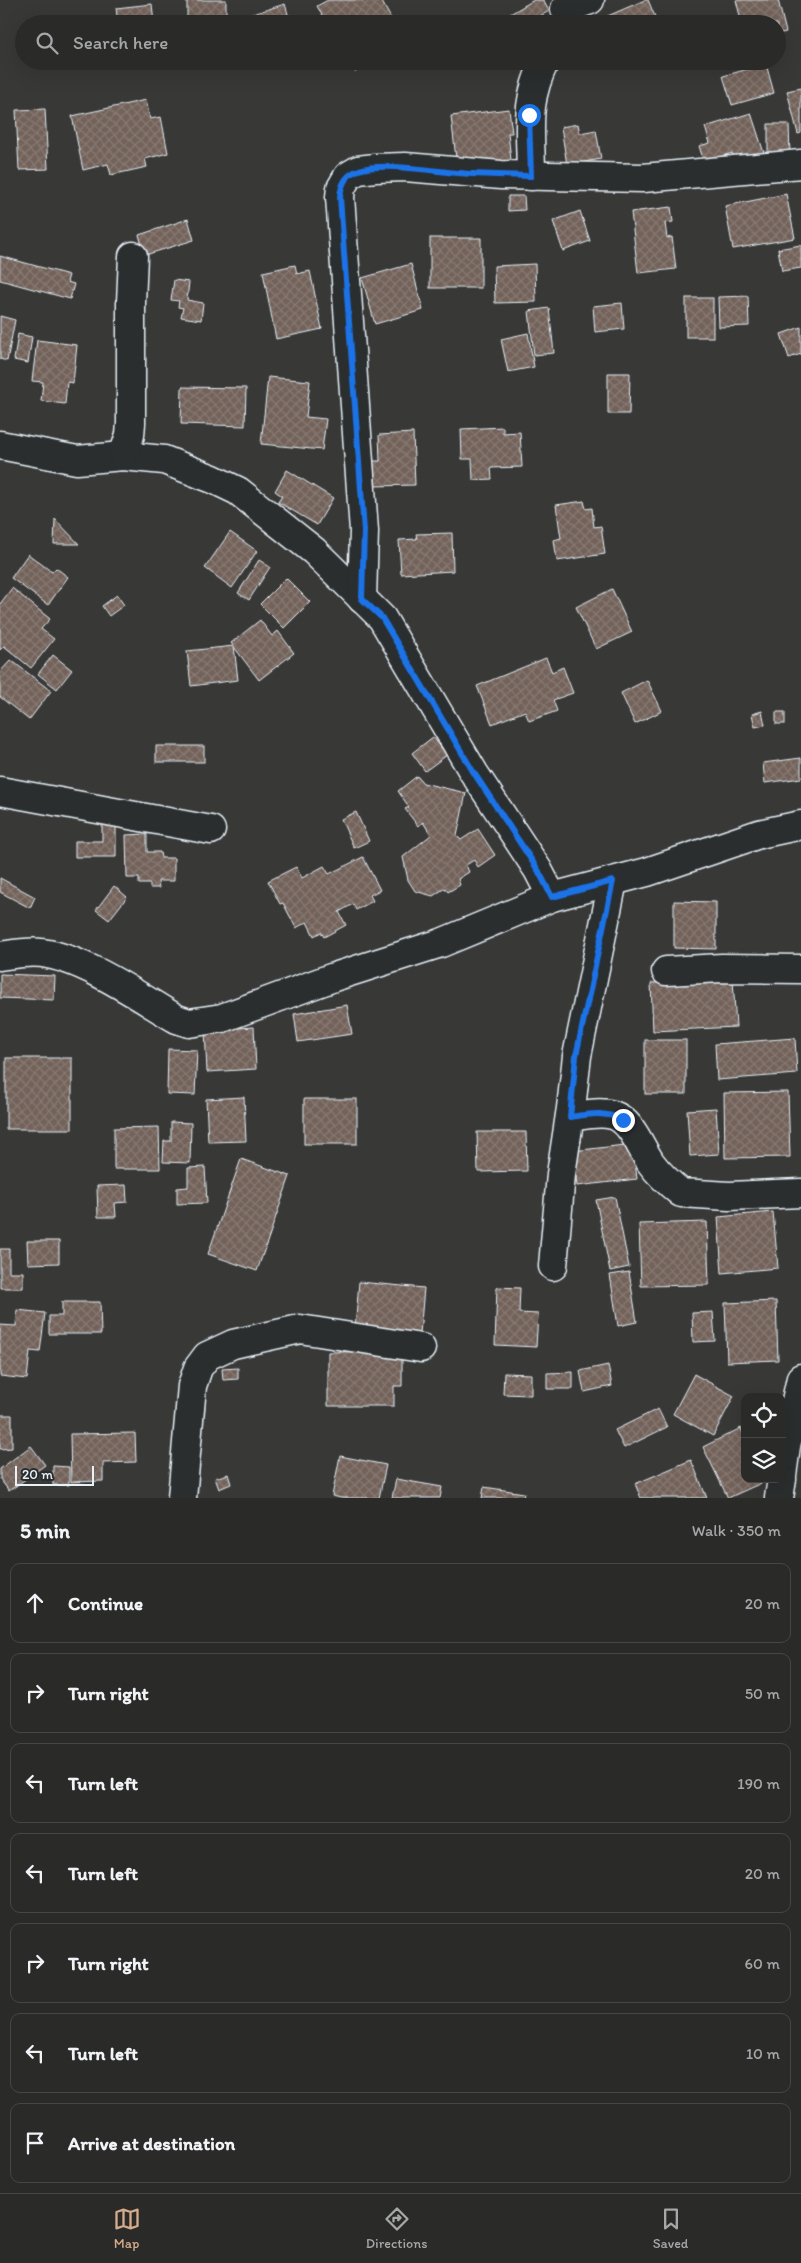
<!DOCTYPE html>
<meta charset="utf-8">
<style>
body{margin:0;font-family:Itim,sans-serif;background:#363635;color:#f1f3f6}
.controls{position:absolute;right:15px;bottom:15px;display:grid;overflow:hidden;border-radius:10px;box-shadow:0 5px 20px #0002}
.controls button{width:45px;height:45px;display:grid;place-items:center;padding:0;border:0;border-bottom:1px solid #464646;background:#2a2a29;color:#f1f3f6;font:25px sans-serif}
.scale{position:absolute;left:15px;bottom:12px;width:79px;box-sizing:border-box;padding-left:5px;border:2px solid #e8f1f8;border-top:0;font-size:14px;line-height:18px;white-space:nowrap;color:#e8f1f8;-webkit-text-stroke:4px #2a2d2e;paint-order:stroke}
.stop{position:absolute;width:15px;height:15px;margin:-11px;border:4px solid #1a73e8;border-radius:50%;background:#fff}
.stop.end{background:#1a73e8;border-color:#fff;box-shadow:0 1px 5px #0008}
.list{margin:0;padding:0;list-style:none}
h2{display:flex;justify-content:space-between;align-items:center;height:65px;margin:0;padding:0 20px;font-size:21px}
h2 small{font-size:16px;font-weight:400;color:#a5a7a8}
.list li{display:grid;grid-template-columns:32px 1fr auto;gap:15px;align-items:center;box-sizing:border-box;height:80px;margin:0 10px 10px;padding:0 10px;border:1px solid #464646;border-radius:10px}
.list b{display:block;font-size:19px;white-space:nowrap}
.list em{font-size:16px;font-style:normal;color:#a5a7a8}
.icon{flex:none;width:28px;height:28px;fill:none;stroke:currentColor;stroke-width:2;stroke-linecap:round;stroke-linejoin:round}
.map{position:relative;flex:none;width:801px;height:1498px;overflow:hidden}
.search{position:absolute;background:#2a2a29;box-shadow:0 5px 20px #0002;left:15px;right:15px;top:15px;height:55px;display:flex;align-items:center;gap:12px;box-sizing:border-box;padding:0 18px;border-radius:28px;color:#a5a7a8;font-size:19px}
.sheet{height:695px;background:#2a2a29}
nav{display:flex;justify-content:space-around;align-items:center;box-sizing:border-box;height:70px;border-top:1px solid #464646;background:#2a2a29;font-size:14px;color:#a5a7a8}
nav a{display:grid;justify-items:center;gap:2px}
nav .on{color:#d6ab8b}
.map>svg:first-child{display:block}
.building{fill:url(#building-cross-hatch);stroke:#e8f1f8}
.lines{fill:none;stroke-linecap:round;stroke-linejoin:round}
.minor-casing{stroke:#e8f1f8;stroke-width:31}
.minor{stroke:#2a2d2e;stroke-width:28}
.route{stroke:#1a73e8;stroke-width:6}
</style>
<div class="map">
<svg width="801" height="1498" viewBox="0 0 801 1498">
<defs>
<pattern id="building-cross-hatch" width="8" height="8" patternUnits="userSpaceOnUse" patternTransform="scale(1.25)"><rect width="8" height="8" fill="#72625a"/><path d="M0 0l8 8M0 8l8-8" fill="none" stroke="#867972"/></pattern>
</defs>
<rect width="100%" height="100%" fill="#383837"/>
<filter id="ink" filterUnits="userSpaceOnUse"><feTurbulence type="fractalNoise" baseFrequency=".02" numOctaves="2"/><feDisplacementMap in="SourceGraphic" scale="10" xChannelSelector="R" yChannelSelector="G"/><feConvolveMatrix kernelMatrix="1 2 1 2 8 2 1 2 1" color-interpolation-filters="sRGB"/></filter>
<g filter="url(#ink)">
<g class="building">
<rect x="187" y="0" width="39" height="24"/>
<path d="M328,0h53l13,24h-67l-10,-18z"/>
<path d="M534,0h9l6,11 -23,13h-33z"/>
<path d="M645,0h3l10,24h-61l-1,-3z"/>
<path d="M736,0h42l8,32 -9,2v-10h-35z"/>
<path d="M152,4l2,20h-36l-2,-16z"/>
<path d="M285,4l6,20h-43l-2,-8z"/>
<path d="M349,61h25l-19,11z"/>
<path d="M766,64l8,29 -42,12 -9,-29z"/>
<path d="M801,88v45l-3,1 -11,-43z"/>
<path d="M146,100l4,19 11,-2 7,36 -23,6 2,8 -36,8 -3,-11 -25,6 -11,-54z"/>
<path d="M45,109l3,60 -29,1 -3,-60z"/>
<path d="M509,109l3,24h-4l3,27 -54,7 -6,-51z"/>
<path d="M751,113l13,40 -30,10 -2,-10 -28,9 -5,-16 11,-3 -5,-16z"/>
<path d="M578,124l2,9 16,-3 5,29 -34,6 -6,-38z"/>
<path d="M768,124h21l1,32h-22z"/>
<path d="M786,194l9,44 -62,11 -8,-43z"/>
<path d="M508,196h16l1,14 -17,1z"/>
<path d="M671,207l2,15 -8,1 2,15 5,-1 4,32 -38,4 -7,-61z"/>
<path d="M580,211l10,30 -27,10 -10,-30z"/>
<path d="M188,219l6,21 -49,15 -6,-20z"/>
<rect x="430" y="238" width="51" height="50"/>
<path d="M801,245v23l-19,3 -4,-22z"/>
<path d="M0,256l69,19 -2,7 7,2 -4,15 -70,-19z"/>
<path d="M411,264l12,46 -48,14 -13,-46z"/>
<path d="M535,264l1,38 -41,1 -1,-37z"/>
<path d="M295,265l2,9 13,-3 12,58 -46,10 -13,-67z"/>
<path d="M174,280l15,2 -2,18 16,3 -2,17 -20,-3 2,-9 -5,-1 1,-6 -8,-1z"/>
<path d="M748,296l1,30 -30,1 -1,-30z"/>
<rect x="686" y="298" width="27" height="39"/>
<path d="M622,303l2,26 -29,3 -2,-26z"/>
<path d="M549,308l5,45 -20,2 -5,-44z"/>
<path d="M0,316l15,4 -8,41 -7,-2z"/>
<path d="M801,327v27l-12,4 -8,-24z"/>
<path d="M528,333l6,34 -26,5 -7,-33z"/>
<path d="M18,334l14,3 -4,26 -14,-3z"/>
<path d="M37,340l40,5 -4,38 -6,-1 -2,22 -24,-3 2,-19 -11,-1z"/>
<path d="M608,373h22l-1,41h-21z"/>
<path d="M268,377l42,4 -4,36 20,2 -4,31 -61,-6z"/>
<path d="M182,387l64,1 -1,38 -64,-2z"/>
<path d="M503,427v6l17,-1 2,35 -31,1 1,11 -19,1 -1,-21h-10l-1,-30z"/>
<path d="M413,433l2,52 -40,1 -2,-25h7l-1,-26z"/>
<path d="M287,470l46,28 -16,27 -39,-23 4,-6 -7,-5z"/>
<path d="M584,501l2,8 6,-1 2,19 7,-1 4,28 -48,7 -3,-21 7,-2 -5,-33z"/>
<path d="M55,519l24,25h-25z"/>
<path d="M230,532l27,19 -25,37 -27,-20z"/>
<path d="M452,533l1,38 -52,3 -2,-34 18,-1 -1,-5z"/>
<path d="M28,554l24,18 4,-4 12,9 -20,28 -37,-27z"/>
<path d="M259,560l11,7 -21,33 -11,-7z"/>
<path d="M286,578l24,24 -26,26 -24,-24z"/>
<path d="M12,588l38,31 -9,10 13,10 -23,29 -27,-22 -4,4v-46z"/>
<path d="M612,589l20,43 -36,17 -20,-42z"/>
<path d="M117,595l7,10 -15,11 -7,-10z"/>
<path d="M260,620l12,16 6,-5 16,22 -35,27 -28,-37z"/>
<path d="M234,646l4,34 -47,6 -4,-35z"/>
<path d="M53,655l19,15 -15,19 -19,-15z"/>
<path d="M546,658l6,14 11,-5 10,26 -20,7 4,11 -28,10 -4,-10 -33,13 -15,-38z"/>
<path d="M11,660l40,31 -22,29 -29,-23v-25z"/>
<path d="M647,680l15,31 -27,13 -14,-31z"/>
<path d="M762,711l3,14 -10,2 -3,-13z"/>
<rect x="776" y="712" width="9" height="12"/>
<path d="M433,737l14,18 -22,16 -13,-18z"/>
<rect x="156" y="746" width="48" height="16"/>
<path d="M801,758v20l-36,5 -2,-20z"/>
<path d="M417,776l6,7 43,10 -9,43 4,4 17,-11 17,26 -17,12 -4,-7 -8,5 3,7 -11,7 2,6 -12,7 -3,-4 -12,8 -18,-5 -7,-11 -5,-23 28,-22 -8,-13 -5,4 -13,-17 4,-2 -11,-16z"/>
<path d="M356,812l13,29 -15,7 -13,-29z"/>
<path d="M102,819h14v38h-41v-16h27z"/>
<path d="M147,834v18h13l1,6h13v23h-16l1,7h-9v-4h-11v-6h-12l-1,-43z"/>
<path d="M363,857l17,33 -10,5 3,6 -17,9 -3,-6 -14,8 7,13 -22,12 -3,-5 -7,4 -7,-14 -11,6 -13,-25 -3,1 -12,-23 28,-14 6,11 22,-12 5,8z"/>
<path d="M0,878l35,19 -5,11 -30,-16z"/>
<path d="M114,886l13,11 -18,23 -13,-10z"/>
<path d="M674,901l42,1v47l-42,-1z"/>
<path d="M0,974l55,2 -1,24 -54,-2z"/>
<path d="M733,979l3,48 -83,4 -2,-48z"/>
<path d="M347,1005l5,29 -54,8 -4,-28z"/>
<path d="M254,1027l2,42 -49,3 -2,-42z"/>
<path d="M795,1038l2,36 -80,6 -2,-36z"/>
<rect x="645" y="1040" width="41" height="54"/>
<path d="M168,1049l29,1 -2,45 -28,-1z"/>
<rect x="6" y="1058" width="66" height="71"/>
<path d="M788,1092l2,65 -65,1 -1,-65z"/>
<path d="M244,1097l2,44 -38,1 -2,-43z"/>
<rect x="304" y="1099" width="53" height="45"/>
<path d="M716,1108l3,46 -29,2 -3,-46z"/>
<path d="M171,1122l20,1 -1,40 -27,-1 1,-21h7z"/>
<path d="M159,1127l1,42h-46v-41z"/>
<path d="M477,1132h49l1,39 -49,1z"/>
<path d="M633,1144l4,35 -60,7 -4,-35z"/>
<path d="M241,1159l49,17 -33,95 -49,-17z"/>
<path d="M205,1167l2,36 -30,1v-16l11,-1v-19z"/>
<path d="M126,1185l1,17 -12,1 1,14h-18l-1,-31z"/>
<path d="M615,1197l14,70 -19,4 -14,-71z"/>
<path d="M773,1212l5,56 -56,5 -4,-56z"/>
<path d="M707,1222l2,63 -68,1 -2,-62z"/>
<path d="M27,1241h32v22l-31,1z"/>
<path d="M0,1249h9v23h14v16h-23z"/>
<path d="M629,1272l8,50 -19,4 -8,-51z"/>
<path d="M359,1282l65,6 -4,46 -65,-5z"/>
<path d="M497,1287l23,1 -1,25 19,1 -2,33 -41,-2z"/>
<path d="M776,1301l2,59 -51,2 -2,-59z"/>
<path d="M62,1302h38l1,32h-52v-18h13z"/>
<path d="M17,1310l28,3 -5,39 -10,-1 -3,28 -27,-3v-51l16,1z"/>
<path d="M713,1312l2,29 -22,1 -1,-29z"/>
<path d="M402,1351v35h-8v20h-66v-54z"/>
<path d="M608,1365l4,21 -28,6 -4,-21z"/>
<path d="M238,1368v11l-15,1 -1,-11z"/>
<path d="M573,1372v17h-26v-16z"/>
<path d="M504,1373l27,1v21l-28,-1z"/>
<path d="M694,1374l40,22 -21,40 -40,-22z"/>
<path d="M658,1409l9,18 -43,21 -9,-18z"/>
<path d="M0,1415h12v33l-12,1z"/>
<path d="M741,1428l4,9v42h20l1,2 -38,17 -25,-51z"/>
<path d="M135,1433l1,29 -33,1v18l-32,1 -1,-48z"/>
<path d="M31,1446l14,19 -36,26 -9,-12v-10z"/>
<path d="M340,1456l46,9 -7,33h-38l-9,-2z"/>
<path d="M691,1460l16,38h-66l-6,-14z"/>
<path d="M53,1466l16,1v18h-16z"/>
<path d="M228,1474l3,10 -12,5 -4,-11z"/>
<path d="M396,1479l46,8 -2,11h-48z"/>
<path d="M484,1487l40,6 -1,5h-41z"/>
</g>
<g class="lines">
<defs>
<g id="minor">
<path d="M565,9l25,-9"/>
<path d="M531,176c0,-45 -7,-73 14,-115"/>
<path d="M0,445l77,15 46,-4 41,4 49,19 25,12 76,60 68,67 92,155 64,97 14,27"/>
<path d="M123,456l7,-21 1,-12v-120l2,-47"/>
<path d="M362,599l2,-68 -24,-334 1,-9 7,-12 10,-6 17,-2 30,-1 96,8 142,3 158,-14"/>
<path d="M0,791l211,39"/>
<path d="M0,956c14,-2 29,-5 42,-3 44,6 97,44 135,66l12,4 33,-5 112,-41 107,-34 111,-46 95,-25 112,-38 42,-9"/>
<path d="M666,971l56,-3 79,1"/>
<path d="M570,1117c14,-2 29,-6 43,-2 19,6 27,32 38,48 8,11 19,21 30,30l48,3 72,-3"/>
<path d="M553,1266l8,-92 10,-66 6,-52 36,-175"/>
<path d="M782,1475l4,-29 15,-68"/>
<path d="M182,1498l10,-112 6,-18 9,-12 26,-12 67,-15 121,19"/>
<path d="M779,1498l3,-19"/>
</g>
</defs>
<use href="#minor" class="minor-casing"/>
<use href="#minor" class="minor"/>
</g>
</g>
<g class="lines" filter="url(#ink)">
<path class="route" d="M529,115l2,61c-25,-1 -49,-1 -73,-3 -26,-2 -76,-11 -99,-3 -13,4 -18,15 -19,27l24,334 -2,68 20,19 92,155 64,97 14,27 61,-16 -37,175 -6,61c19,-3 35,-6 53,3"/>
</g>
</svg>
<div class="controls">
<button><svg class="icon" aria-label="locate" viewBox="0 0 24 24"><circle cx="12" cy="12" r="6"/><path d="M12 2v4M12 18v4M2 12h4M18 12h4"/></svg></button>
<button><svg class="icon" aria-label="layers" viewBox="0 0 24 24"><path d="M12 4l9 5-9 5-9-5zM3 14l9 5 9-5"/></svg></button>
</div>
<div class="scale">20 m</div>
<div class="stop" style="left:529px;top:115px"></div>
<div class="stop end" style="left:623px;top:1120px"></div>
<div class="search"><svg class="icon" aria-label="search" viewBox="0 0 24 24"><circle cx="10" cy="10" r="6"/><path d="M15 15l6 6"/></svg>Search here</div>
</div>
<section class="sheet">
<h2>5 min<small>Walk · 350 m</small></h2>
<ul class="list">
<li><svg class="icon" aria-label="ahead" viewBox="0 0 24 24"><path d="M12 20V5M6 11l6-6 6 6"/></svg><div><b>Continue</b></div><em>20 m</em></li>
<li><svg class="icon" aria-label="right" viewBox="0 0 24 24"><path d="M7 20v-9h11M14 6l5 5-5 5"/></svg><div><b>Turn right</b></div><em>50 m</em></li>
<li><svg class="icon" aria-label="left" viewBox="0 0 24 24"><path d="M17 20v-9H6M10 6l-5 5 5 5"/></svg><div><b>Turn left</b></div><em>190 m</em></li>
<li><svg class="icon" aria-label="left" viewBox="0 0 24 24"><path d="M17 20v-9H6M10 6l-5 5 5 5"/></svg><div><b>Turn left</b></div><em>20 m</em></li>
<li><svg class="icon" aria-label="right" viewBox="0 0 24 24"><path d="M7 20v-9h11M14 6l5 5-5 5"/></svg><div><b>Turn right</b></div><em>60 m</em></li>
<li><svg class="icon" aria-label="left" viewBox="0 0 24 24"><path d="M17 20v-9H6M10 6l-5 5 5 5"/></svg><div><b>Turn left</b></div><em>10 m</em></li>
<li><svg class="icon" aria-label="arrive" viewBox="0 0 24 24"><path d="M6 21V4h12l-3 4 3 4H6"/></svg><div><b>Arrive at destination</b></div></li>
</ul>
</section>
<nav>
<a class="on"><svg class="icon" aria-label="map" viewBox="0 0 24 24"><path d="M3 6l6-2 6 2 6-2v14l-6 2-6-2-6 2zM9 4v14M15 6v14"/></svg>Map</a>
<a><svg class="icon" aria-label="directions" viewBox="0 0 24 24"><path d="M12 3l9 9-9 9-9-9zM9 14v-3h6M13 9l2 2-2 2"/></svg>Directions</a>
<a><svg class="icon" aria-label="saved" viewBox="0 0 24 24"><path d="M7 4h10v16l-5-4-5 4z"/></svg>Saved</a>
</nav>
